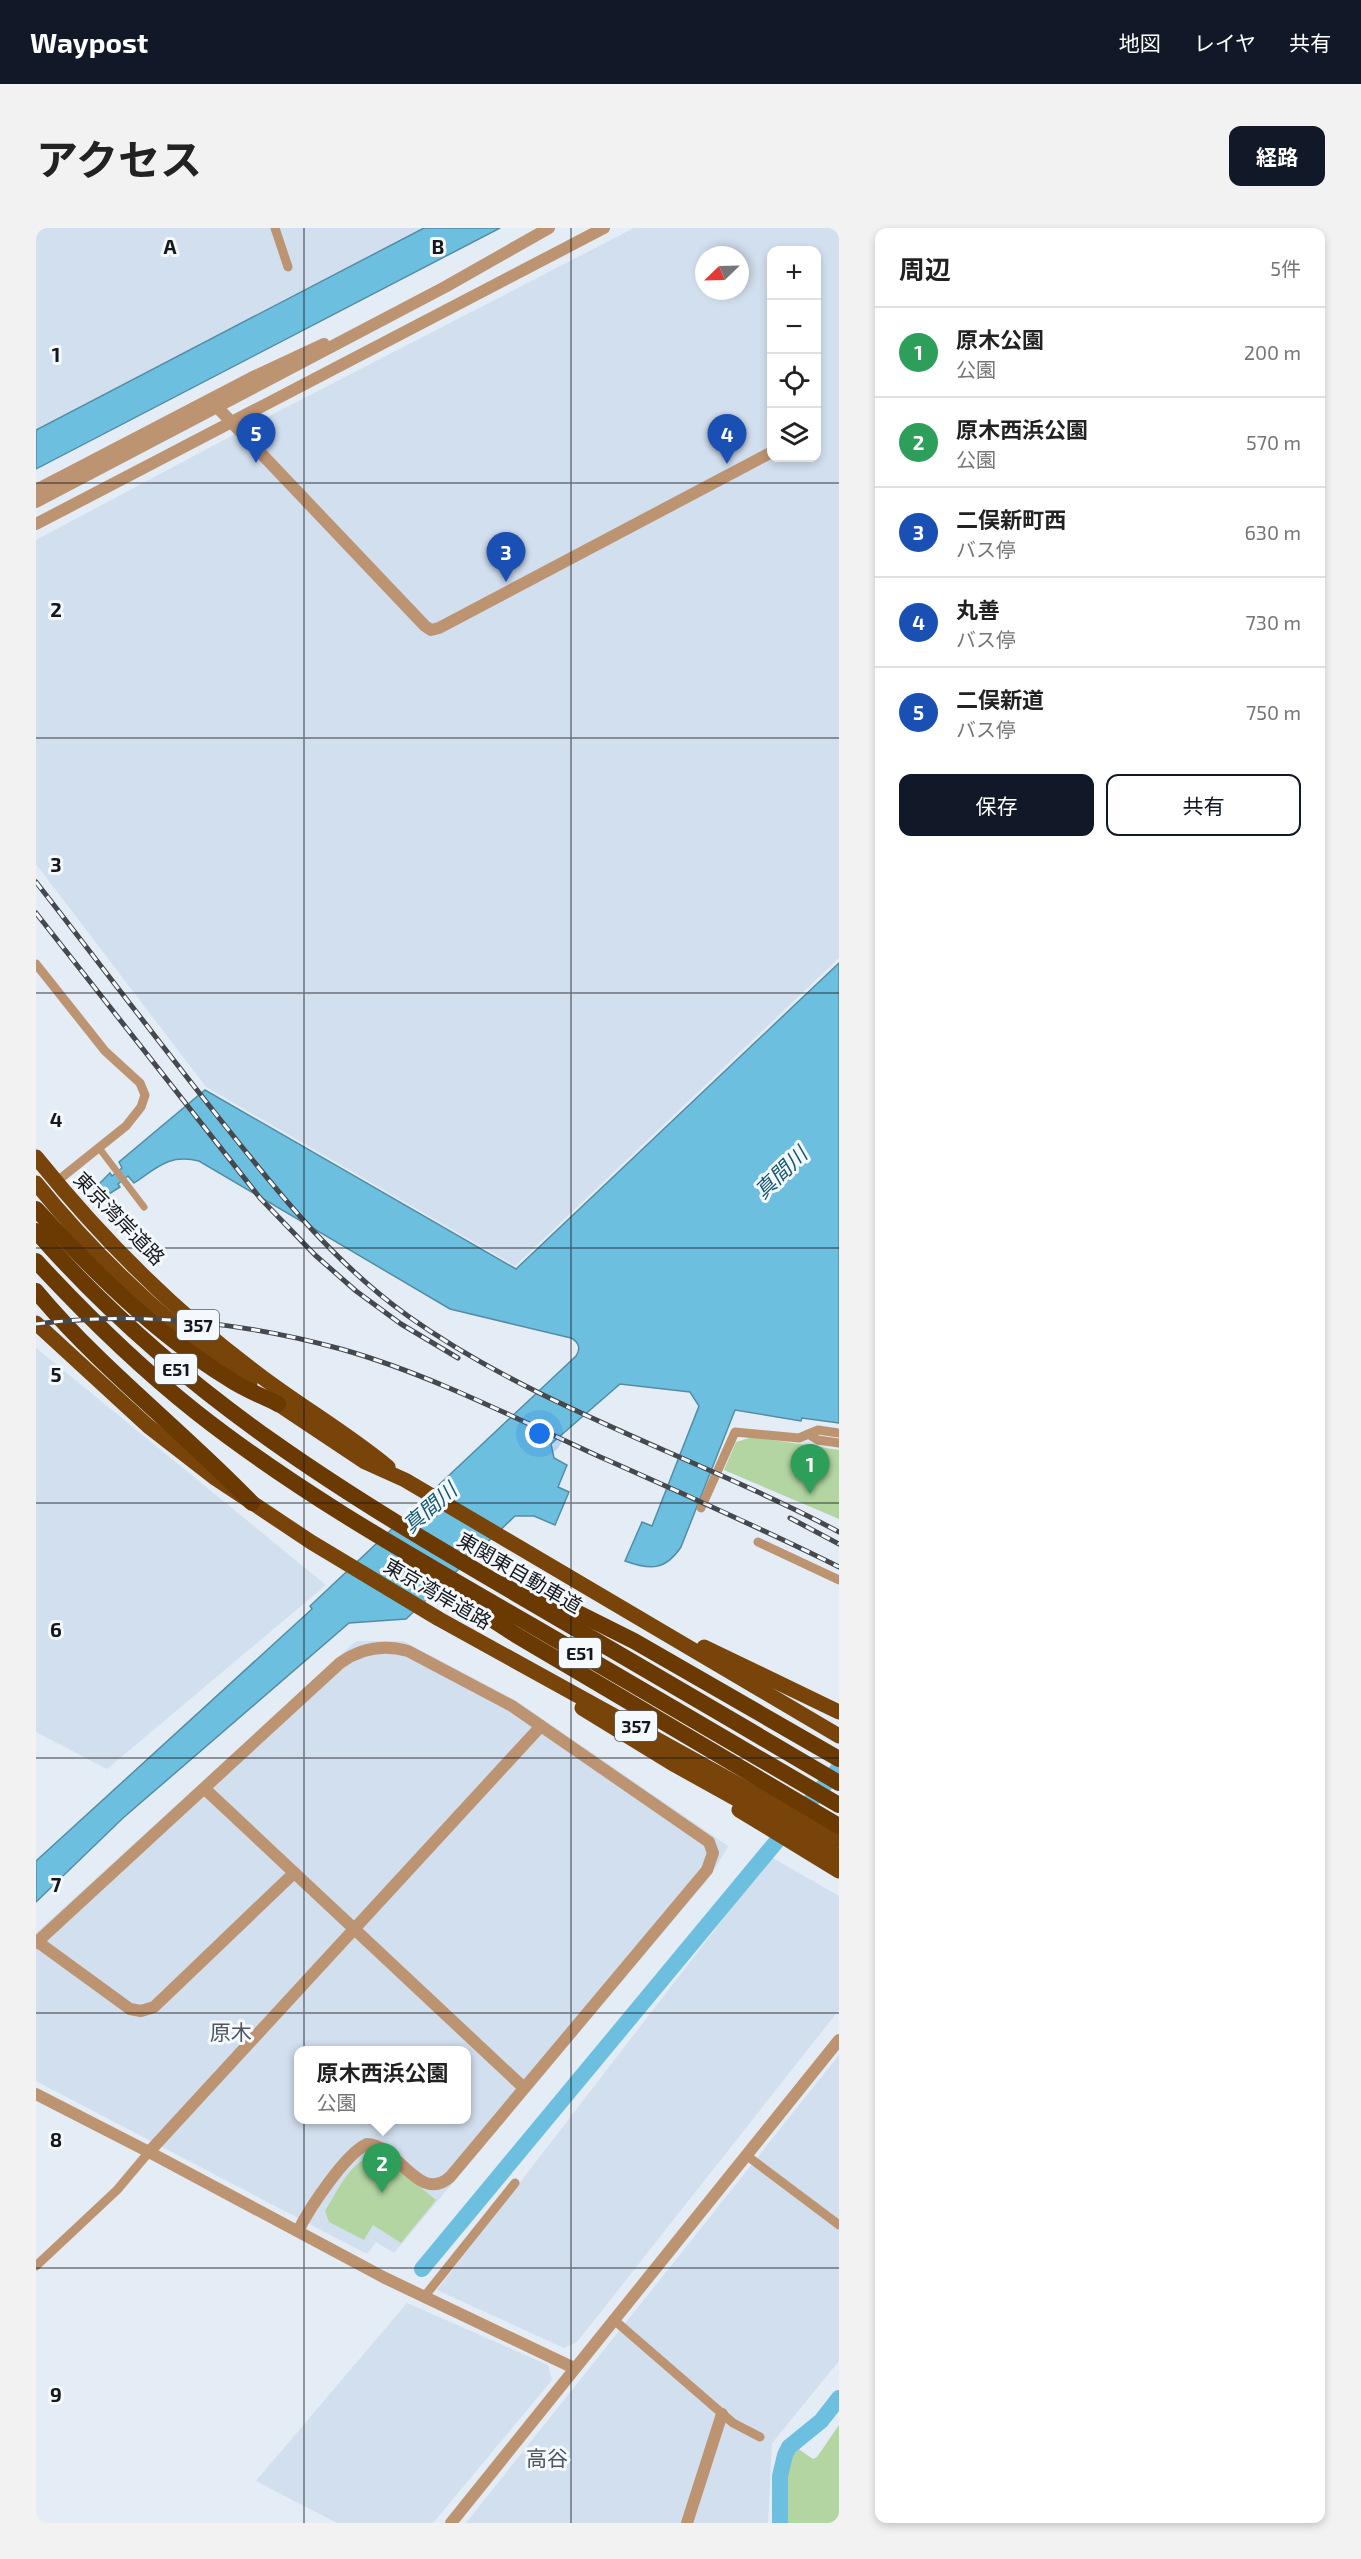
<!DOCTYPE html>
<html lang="ja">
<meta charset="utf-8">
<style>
body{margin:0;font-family:"Exo 2","Noto Sans JP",sans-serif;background:#f2f2f2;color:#222}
.controls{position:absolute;right:18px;top:18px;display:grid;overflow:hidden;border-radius:12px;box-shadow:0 3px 9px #0003}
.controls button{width:54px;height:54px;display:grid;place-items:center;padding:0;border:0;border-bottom:2px solid #e0e0e0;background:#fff;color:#222;font:30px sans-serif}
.compass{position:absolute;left:659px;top:18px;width:54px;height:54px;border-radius:50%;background:#fff;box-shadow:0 3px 9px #0003;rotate:247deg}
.you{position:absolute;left:504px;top:1206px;width:21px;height:21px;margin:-15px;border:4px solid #fff;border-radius:50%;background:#1a73e8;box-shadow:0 0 0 9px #1a73e833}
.badge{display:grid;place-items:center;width:39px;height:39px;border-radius:50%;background:#111827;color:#fff;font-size:20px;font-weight:700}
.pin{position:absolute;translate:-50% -50px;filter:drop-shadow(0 2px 3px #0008)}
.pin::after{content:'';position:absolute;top:32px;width:21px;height:18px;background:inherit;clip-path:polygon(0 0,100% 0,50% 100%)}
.popup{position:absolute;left:258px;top:1818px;width:177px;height:78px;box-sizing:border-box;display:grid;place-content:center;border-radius:12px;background:#fff;filter:drop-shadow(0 2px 4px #0005);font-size:20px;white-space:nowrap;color:#767676}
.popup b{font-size:22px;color:#222}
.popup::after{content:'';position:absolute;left:50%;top:100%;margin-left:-12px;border:12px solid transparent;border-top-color:#fff}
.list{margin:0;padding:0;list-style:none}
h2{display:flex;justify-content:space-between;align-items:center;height:78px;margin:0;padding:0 24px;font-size:26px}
h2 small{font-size:20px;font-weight:400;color:#767676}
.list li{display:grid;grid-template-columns:39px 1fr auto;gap:18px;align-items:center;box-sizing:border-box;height:90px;padding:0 24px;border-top:2px solid #e0e0e0}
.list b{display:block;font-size:22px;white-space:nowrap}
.list p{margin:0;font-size:20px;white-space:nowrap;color:#767676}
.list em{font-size:20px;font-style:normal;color:#767676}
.actions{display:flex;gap:12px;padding:18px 24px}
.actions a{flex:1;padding:14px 0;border:2px solid #111827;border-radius:12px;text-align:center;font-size:21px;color:#111827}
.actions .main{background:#111827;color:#fff}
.icon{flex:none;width:33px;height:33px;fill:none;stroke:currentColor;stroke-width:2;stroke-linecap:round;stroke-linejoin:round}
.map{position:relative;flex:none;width:803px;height:2295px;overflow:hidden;border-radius:12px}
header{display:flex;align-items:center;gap:36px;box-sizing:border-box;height:84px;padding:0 30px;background:#111827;color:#fff}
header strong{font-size:28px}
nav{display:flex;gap:33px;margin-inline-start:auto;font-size:21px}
.intro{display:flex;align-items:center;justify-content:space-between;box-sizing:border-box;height:144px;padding:0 36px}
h1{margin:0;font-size:42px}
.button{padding:15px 27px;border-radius:12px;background:#111827;color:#fff;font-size:21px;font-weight:700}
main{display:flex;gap:36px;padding:0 36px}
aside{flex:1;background:#fff;border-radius:12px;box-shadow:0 3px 9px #0003}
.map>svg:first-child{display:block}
.built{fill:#d2dfee;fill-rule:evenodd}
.green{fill:#b2d5a2}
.water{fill:#6dbfe0;stroke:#538da5;stroke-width:1.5}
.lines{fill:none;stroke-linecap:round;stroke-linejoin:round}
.river{stroke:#6dbfe0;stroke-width:16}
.pedestrian{stroke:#bd9472;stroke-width:7}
.minor{stroke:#bd9472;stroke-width:9}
.tertiary{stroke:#bd9472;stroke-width:12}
.trunk{stroke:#78440a;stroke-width:15}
.motorway{stroke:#6a3a02;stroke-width:16}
.rail-casing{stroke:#45484c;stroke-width:5}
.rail{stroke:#f4f9ff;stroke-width:3;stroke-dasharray:9;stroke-linecap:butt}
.grid{fill:none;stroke:#16181b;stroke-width:1.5;stroke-opacity:0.55}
.labels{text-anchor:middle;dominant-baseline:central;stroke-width:6;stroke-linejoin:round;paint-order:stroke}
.shield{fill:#f4f9ff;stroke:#595c5f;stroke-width:1.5}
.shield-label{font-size:18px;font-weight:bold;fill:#16181b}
.street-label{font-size:20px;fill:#16181b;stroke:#f4f9ff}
.water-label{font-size:21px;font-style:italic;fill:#175a70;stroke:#f4f9ff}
.neighbourhood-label{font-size:21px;fill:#4f565d;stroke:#f4f9ff}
.grid-label{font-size:20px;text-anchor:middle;font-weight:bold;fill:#16181b;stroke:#f4f9ff;stroke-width:6;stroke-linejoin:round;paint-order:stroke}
</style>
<header>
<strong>Waypost</strong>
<nav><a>地図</a><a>レイヤ</a><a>共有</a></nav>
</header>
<div class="intro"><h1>アクセス</h1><a class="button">経路</a></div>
<main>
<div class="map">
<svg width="803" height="2295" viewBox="0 0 803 2295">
<rect width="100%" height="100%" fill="#e4ecf5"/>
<g class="built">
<path d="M0,0h388l-388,202z"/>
<path d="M598,0h205v730l-324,308 -309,-179 -170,-223v-324l218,-116zM736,22h44v208h-44zM668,27h36v36h-36z"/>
<path d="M0,1120l290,237 -219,184 -71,-37z"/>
<path d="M320,1413h47l112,59 213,146 -16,28 -318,379 -18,-11 -9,12 -331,-173v-148zM262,1822h168v70h-168z"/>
<path d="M735,1629l68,39v114l-262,332 -13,6 -127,-58z"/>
<path d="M803,1827v306l-67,82 -4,80h-302z"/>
<path d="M371,2075l141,62 4,15 -119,143h-96l-81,-42z"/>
</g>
<g class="green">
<path d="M717,1209l86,13v69l-115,-49 12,-28z"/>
<path d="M340,1928l11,4 49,40 -35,43 -28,-18 -9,15 -35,-18 -4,-11c13,-20 26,-53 51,-55z"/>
<path d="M803,2197v98h-52c0,-18 -7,-65 10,-75l16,11 4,-2z"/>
</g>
<g class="water">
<path d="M388,0h76l-464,241v-39z"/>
<path d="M803,735v460l-37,-5 -1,3 -66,-11 -54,137c-16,24 -31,23 -56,14l17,-39 10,4 47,-120 -9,-14 -70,-8 -69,60 3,14 13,7 -9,22 11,5 -14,33 -21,-9h-19l-109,103 -57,4 -226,195 -87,84v-41l276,-252 -2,-3 266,-250c5,-7 3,-14 -5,-18l-121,-29 -251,-148c-30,-7 -41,6 -65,22l-6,-7 -10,8 2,3 -11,7 -10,2 -5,-7 16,-16 2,3 10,-8 -3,-6 86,-72 311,179z"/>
</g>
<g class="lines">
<g class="river">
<path d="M774,1574l29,-34"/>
<path d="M386,2041l369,-445"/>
<path d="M744,2295v-47l5,-21 4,-8 32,-26 18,-23"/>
</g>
<path class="pedestrian" d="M63,920l45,59"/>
<g class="minor">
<path d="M239,0l13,39"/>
<path d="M0,736l69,87 35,32 5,12 -4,12 -15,19 -70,56"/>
<path d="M772,1206l10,6 21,3"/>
<path d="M665,1280l34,-76 64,6 19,-8 21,3"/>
<path d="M722,1314l81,38"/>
<path d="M710,1927l93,70"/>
<path d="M0,2038l81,-76 32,-38"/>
<path d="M388,2069l91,-114"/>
<path d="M577,2091l120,104 27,14"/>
</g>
<g class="tertiary">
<path d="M181,179l208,219 6,4 8,-2 333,-176"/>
<path d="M0,262l215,-112 73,-34"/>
<path d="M0,274l409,-215 104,-59"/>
<path d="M0,296l568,-296"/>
<path d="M169,1561l319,299"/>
<path d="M2,1714l92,67 11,2 13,-4 140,-134"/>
<path d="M0,1715l304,-280c21,-15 43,-19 68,-12l104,55 197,136 4,11 -6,17 -257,307c-31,28 -53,-33 -83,-33 -22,10 -58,65 -69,87"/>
<path d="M0,1866l113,58 236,126 189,90"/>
<path d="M113,1924l392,-426"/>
<path d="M415,2295l388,-483"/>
<path d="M651,2295l35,-109"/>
</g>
<g class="trunk">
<path d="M0,929c65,81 139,155 222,217 42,32 89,59 130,93"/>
<path d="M0,955c62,77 134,143 214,201"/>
<path d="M0,1095l112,103 67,52 96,64 128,77 400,221"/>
<path d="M233,1170l96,64 40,18 434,256"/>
<path d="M668,1419l135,65"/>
<path d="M546,1480l93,57 164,91"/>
<path d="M703,1582l100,61"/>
</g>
<g class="motorway">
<path d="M0,981c58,63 120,125 193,170 15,10 33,17 49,25"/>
<path d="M0,1003c145,167 317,268 506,378 99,57 198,116 297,174"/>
<path d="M0,1033c50,54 102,105 160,151 104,82 221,147 335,213 103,60 205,120 308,180"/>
<path d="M0,1063c65,78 146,139 216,212"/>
<path d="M369,1335l111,72 323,191"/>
<path d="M474,1351l124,62 205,118"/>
</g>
<defs>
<g id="rail">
<path d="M0,654c60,77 119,155 179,231 58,73 116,148 193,203 131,93 290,141 431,216"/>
<path d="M0,685l224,285 55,57 41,36 45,33 57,34"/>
<path d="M0,1096c102,-13 206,-2 305,25 88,25 172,68 255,106 81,36 163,72 243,112"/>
<path d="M754,1290l49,26"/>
</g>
</defs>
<use href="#rail" class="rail-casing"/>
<use href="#rail" class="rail"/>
</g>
<path class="grid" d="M268,0v2295M535,0v2295M0,255h803M0,510h803M0,765h803M0,1020h803M0,1275h803M0,1530h803M0,1785h803M0,2040h803"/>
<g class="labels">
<g class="shield">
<rect x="141" y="1082" width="42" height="30" rx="4.5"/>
<rect x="119" y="1126" width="42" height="30" rx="4.5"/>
<rect x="523" y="1410" width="42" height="30" rx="4.5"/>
<rect x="579" y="1483" width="42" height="30" rx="4.5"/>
</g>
<g class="shield-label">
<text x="162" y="1097">357</text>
<text x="140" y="1141">E51</text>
<text x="544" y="1425">E51</text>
<text x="600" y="1498">357</text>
</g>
<g class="street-label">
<text transform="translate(84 990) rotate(46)">東京湾岸道路</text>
<text transform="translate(484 1344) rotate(30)">東関東自動車道</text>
<text transform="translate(402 1365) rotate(30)">東京湾岸道路</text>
</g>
<g class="water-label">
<text transform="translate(744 944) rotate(-44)">真間川</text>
<text transform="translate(393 1279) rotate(-41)">真間川</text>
</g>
<g class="neighbourhood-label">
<text x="195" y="1803">原木</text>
<text x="511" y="2229">高谷</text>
</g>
</g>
<g class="grid-label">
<text x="134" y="26">A</text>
<text x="402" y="26">B</text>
<text x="20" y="134">1</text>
<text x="20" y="389">2</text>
<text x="20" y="644">3</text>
<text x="20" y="899">4</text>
<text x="20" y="1154">5</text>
<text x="20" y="1409">6</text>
<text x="20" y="1664">7</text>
<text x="20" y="1919">8</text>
<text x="20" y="2174">9</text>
</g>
</svg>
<div class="controls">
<button>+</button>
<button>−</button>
<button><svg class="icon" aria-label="locate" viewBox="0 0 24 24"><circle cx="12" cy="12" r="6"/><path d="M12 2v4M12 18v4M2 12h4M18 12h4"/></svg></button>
<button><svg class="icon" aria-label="layers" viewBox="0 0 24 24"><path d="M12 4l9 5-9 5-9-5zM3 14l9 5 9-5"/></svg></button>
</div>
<svg class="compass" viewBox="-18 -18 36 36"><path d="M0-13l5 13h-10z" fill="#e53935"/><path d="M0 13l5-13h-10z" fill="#767676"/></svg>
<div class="you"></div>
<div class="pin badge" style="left:774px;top:1266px;background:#2e9e5b">1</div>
<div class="pin badge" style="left:346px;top:1965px;background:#2e9e5b">2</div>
<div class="popup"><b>原木西浜公園</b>公園</div>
<div class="pin badge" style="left:470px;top:354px;background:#1a4fb4">3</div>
<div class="pin badge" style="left:691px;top:236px;background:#1a4fb4">4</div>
<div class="pin badge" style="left:220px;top:235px;background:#1a4fb4">5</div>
</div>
<aside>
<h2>周辺<small>5件</small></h2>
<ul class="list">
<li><span class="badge" style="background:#2e9e5b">1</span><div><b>原木公園</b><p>公園</p></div><em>200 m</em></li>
<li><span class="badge" style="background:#2e9e5b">2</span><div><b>原木西浜公園</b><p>公園</p></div><em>570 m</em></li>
<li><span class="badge" style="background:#1a4fb4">3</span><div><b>二俣新町西</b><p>バス停</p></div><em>630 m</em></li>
<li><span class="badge" style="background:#1a4fb4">4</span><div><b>丸善</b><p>バス停</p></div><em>730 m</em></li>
<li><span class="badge" style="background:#1a4fb4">5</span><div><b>二俣新道</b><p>バス停</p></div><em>750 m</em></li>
</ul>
<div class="actions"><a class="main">保存</a><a>共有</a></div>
</aside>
</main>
